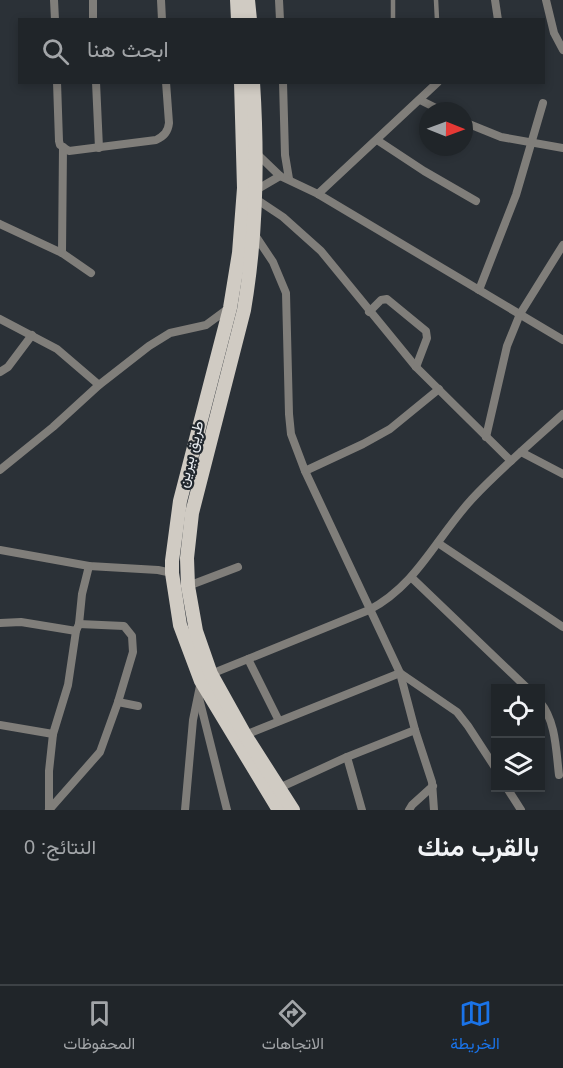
<!DOCTYPE html>
<html lang="ar">
<meta charset="utf-8">
<style>
body{margin:0;font-family:Arial,Vazirmatn,sans-serif;background:#282d31;color:#f1f3f6;direction:rtl}
.controls{position:absolute;right:18px;bottom:18px;display:grid;overflow:hidden;border-radius:0px;box-shadow:0 3px 9px #0003}
.controls button{width:54px;height:54px;display:grid;place-items:center;padding:0;border:0;border-bottom:2px solid #3d4246;background:#202529;color:#f1f3f6;font:30px sans-serif}
.compass{position:absolute;left:419px;top:102px;width:54px;height:54px;border-radius:50%;background:#202529;box-shadow:0 3px 9px #0003;rotate:91deg}
.list{margin:0;padding:0;list-style:none}
h2{display:flex;justify-content:space-between;align-items:center;height:78px;margin:0;padding:0 24px;font-size:26px}
h2 small{font-size:20px;font-weight:400;color:#a2a5a8}
.icon{flex:none;width:33px;height:33px;fill:none;stroke:currentColor;stroke-width:2;stroke-linecap:round;stroke-linejoin:round}
.map{position:relative;flex:none;width:563px;height:810px;overflow:hidden;direction:ltr}
.search{position:absolute;background:#202529;box-shadow:0 3px 9px #0003;left:18px;right:18px;top:18px;height:66px;display:flex;align-items:center;gap:15px;box-sizing:border-box;padding:0 21px;border-radius:0px;color:#a2a5a8;font-size:22px}
.sheet{height:174px;background:#202529}
nav{display:flex;justify-content:space-around;align-items:center;box-sizing:border-box;height:84px;border-top:2px solid #3d4246;background:#202529;font-size:16px;color:#a2a5a8}
nav a{display:grid;justify-items:center;gap:3px}
nav .on{color:#1a73e8}
.map>svg:first-child{display:block}
.lines{fill:none;stroke-linecap:round;stroke-linejoin:round}
.service{stroke:#807e7a;stroke-width:4.5}
.minor{stroke:#807e7a;stroke-width:8}
.primary{stroke:#d0cbc3;stroke-width:14}
.labels{text-anchor:middle;dominant-baseline:central;stroke-width:4.5;stroke-linejoin:round;paint-order:stroke}
.street-label{font-size:15px;fill:#e8ecf0;stroke:#21272d}
</style>
<div class="map">
<svg width="563" height="810" viewBox="0 0 563 810">
<rect width="100%" height="100%" fill="#2b3137"/>
<g class="lines">
<g class="service">
<path d="M436,0l1,20"/>
<path d="M393,20v-20"/>
</g>
<g class="minor">
<path d="M54,0l1,20"/>
<path d="M93,0v20"/>
<path d="M161,0l1,20"/>
<path d="M279,0l1,20"/>
<path d="M495,0l3,20"/>
<path d="M546,0l8,33 9,17"/>
<path d="M57,82l2,59 1,4 9,6 87,-11c8,-4 12,-8 13,-17l-3,-41"/>
<path d="M96,82l3,66"/>
<path d="M283,82l2,73 4,24"/>
<path d="M420,100l22,11"/>
<path d="M464,122l37,15 62,11"/>
<path d="M377,140l47,31 52,30"/>
<path d="M256,153l24,23 38,18 245,146"/>
<path d="M256,190l24,-14"/>
<path d="M318,194l120,-112"/>
<path d="M256,199l27,18 38,34 95,116 95,94"/>
<path d="M0,224l62,29 29,20"/>
<path d="M255,235l18,27 13,31 3,121 2,20 14,37 95,202 15,57 17,52 2,28"/>
<path d="M62,253l1,-106"/>
<path d="M479,290l37,-95 27,-92"/>
<path d="M369,312l12,-12 6,-1 39,32 1,7 -11,29"/>
<path d="M0,319l57,30 42,36"/>
<path d="M0,372l8,-5 24,-32"/>
<path d="M486,437l21,-91 13,-32 43,-69"/>
<path d="M521,452l42,22"/>
<path d="M0,470l53,-43 46,-42 50,-39 21,-13 36,-8 23,-17"/>
<path d="M305,471l58,-27 27,-15 49,-40"/>
<path d="M438,543l125,84"/>
<path d="M0,550l89,16 69,4 14,3"/>
<path d="M412,578l115,110"/>
<path d="M188,586l50,-19"/>
<path d="M0,623l21,-1 55,9 3,-7 3,-30 7,-28"/>
<path d="M248,659l31,62"/>
<path d="M211,674l158,-64c48,-25 67,-72 103,-111 28,-30 60,-57 91,-85"/>
<path d="M199,698l28,112"/>
<path d="M118,702l20,4"/>
<path d="M540,702c16,19 16,49 19,73"/>
<path d="M0,725l53,9"/>
<path d="M245,735l155,-62 57,39 11,14 28,43"/>
<path d="M347,757l15,53"/>
<path d="M279,788l68,-31 68,-27"/>
<path d="M507,788l14,22"/>
<path d="M49,810l51,-58 18,-50 15,-50 -1,-16 -8,-10 -45,-2"/>
<path d="M49,810v-39l4,-37 15,-49 8,-54"/>
<path d="M185,810l8,-90 8,-39"/>
<path d="M409,810l3,-5 21,-19"/>
</g>
<g class="primary">
<path d="M237,0l1,20"/>
<path d="M248,0l2,20"/>
<path d="M241,82l3,106 -5,65 -9,55 -50,193 -8,60v12l8,52 21,56 78,129"/>
<path d="M253,82c5,78 4,152 -9,228l-52,203 -5,45 1,28 8,45 15,43 34,61 48,75"/>
</g>
</g>
<g class="labels">
<g class="street-label">
<text transform="translate(190 454) rotate(-76)">طريق بيرين</text>
</g>
</g>
</svg>
<div class="controls">
<button><svg class="icon" aria-label="locate" viewBox="0 0 24 24"><circle cx="12" cy="12" r="6"/><path d="M12 2v4M12 18v4M2 12h4M18 12h4"/></svg></button>
<button><svg class="icon" aria-label="layers" viewBox="0 0 24 24"><path d="M12 4l9 5-9 5-9-5zM3 14l9 5 9-5"/></svg></button>
</div>
<svg class="compass" viewBox="-18 -18 36 36"><path d="M0-13l5 13h-10z" fill="#e53935"/><path d="M0 13l5-13h-10z" fill="#a2a5a8"/></svg>
<div class="search"><svg class="icon" aria-label="search" viewBox="0 0 24 24"><circle cx="10" cy="10" r="6"/><path d="M15 15l6 6"/></svg>ابحث هنا</div>
</div>
<section class="sheet">
<h2>بالقرب منك<small>النتائج: 0</small></h2>
<ul class="list">
</ul>
</section>
<nav>
<a class="on"><svg class="icon" aria-label="map" viewBox="0 0 24 24"><path d="M3 6l6-2 6 2 6-2v14l-6 2-6-2-6 2zM9 4v14M15 6v14"/></svg>الخريطة</a>
<a><svg class="icon" aria-label="directions" viewBox="0 0 24 24"><path d="M12 3l9 9-9 9-9-9zM9 14v-3h6M13 9l2 2-2 2"/></svg>الاتجاهات</a>
<a><svg class="icon" aria-label="saved" viewBox="0 0 24 24"><path d="M7 4h10v16l-5-4-5 4z"/></svg>المحفوظات</a>
</nav>
